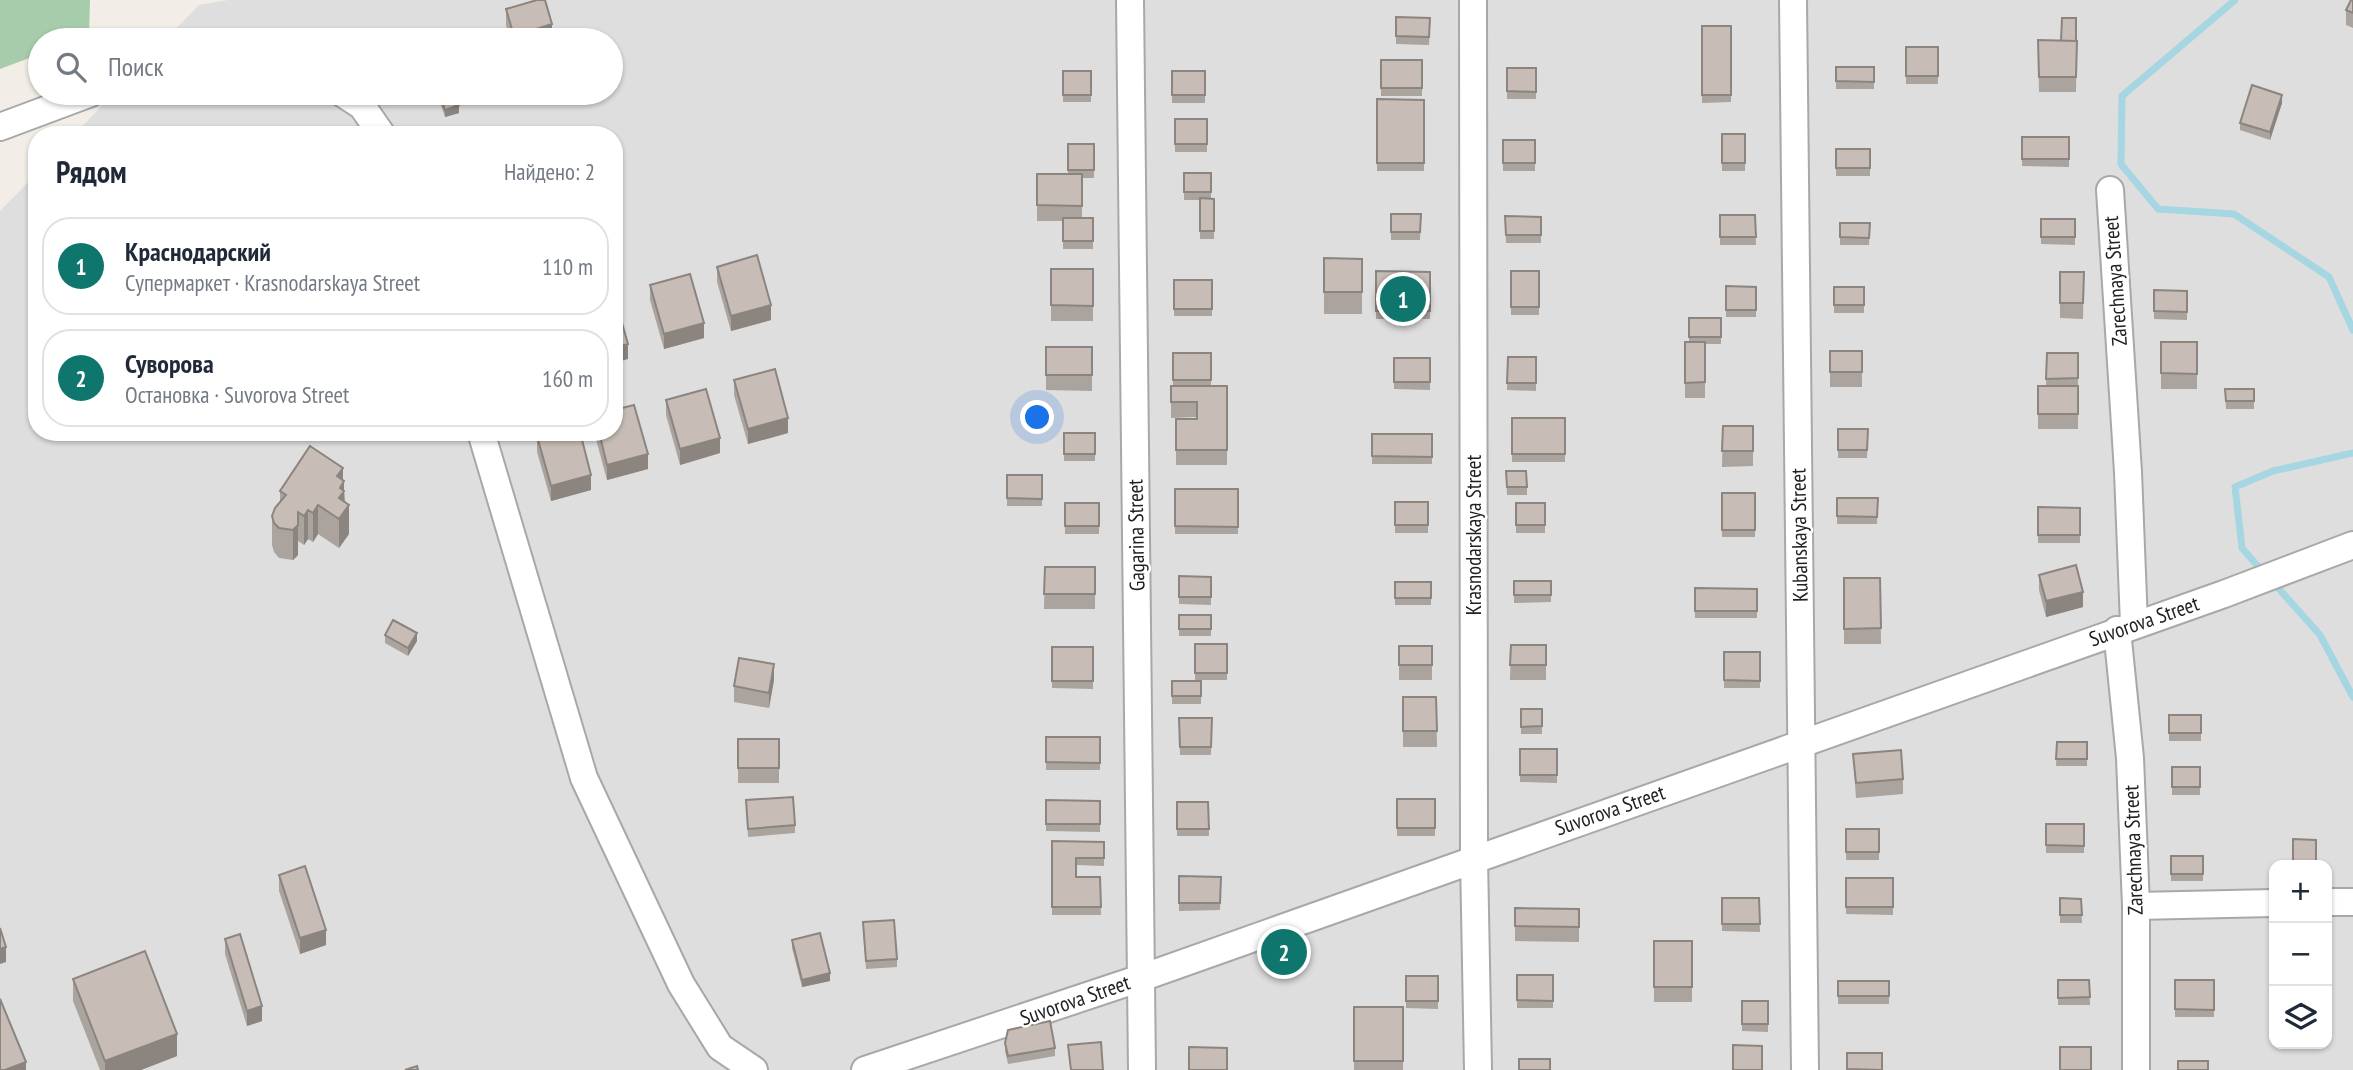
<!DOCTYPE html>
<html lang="ru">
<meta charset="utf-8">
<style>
body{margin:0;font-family:"PT Sans Narrow",sans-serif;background:#f6f6f7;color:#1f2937}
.controls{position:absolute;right:21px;bottom:21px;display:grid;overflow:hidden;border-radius:14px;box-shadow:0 2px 5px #0004}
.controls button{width:63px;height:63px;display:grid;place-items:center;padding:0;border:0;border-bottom:2px solid #e0e1e3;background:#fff;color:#1f2937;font:35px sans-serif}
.you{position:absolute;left:1038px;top:418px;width:24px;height:24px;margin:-18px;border:5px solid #fff;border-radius:50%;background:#1a73e8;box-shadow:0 0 0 10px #1a73e833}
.badge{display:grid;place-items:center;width:46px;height:46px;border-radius:50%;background:#0f766e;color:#fff;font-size:23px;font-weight:700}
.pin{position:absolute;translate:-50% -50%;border:4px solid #fff;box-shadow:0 2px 7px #0006}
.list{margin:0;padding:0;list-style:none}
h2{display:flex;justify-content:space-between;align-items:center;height:91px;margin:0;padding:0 28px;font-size:30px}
h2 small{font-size:23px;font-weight:400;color:#747a83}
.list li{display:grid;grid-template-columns:46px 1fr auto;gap:21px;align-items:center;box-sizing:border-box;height:98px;margin:0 14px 14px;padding:0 14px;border:2px solid #e0e1e3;border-radius:28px}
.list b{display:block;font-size:26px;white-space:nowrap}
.list p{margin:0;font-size:23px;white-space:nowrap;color:#747a83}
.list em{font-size:23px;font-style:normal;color:#747a83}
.icon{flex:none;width:38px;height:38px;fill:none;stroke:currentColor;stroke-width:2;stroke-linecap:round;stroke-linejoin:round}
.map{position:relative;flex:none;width:2353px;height:1070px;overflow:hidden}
.search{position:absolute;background:#fff;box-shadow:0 2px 5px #0004;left:28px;top:28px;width:595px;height:77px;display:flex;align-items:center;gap:18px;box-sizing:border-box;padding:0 24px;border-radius:38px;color:#747a83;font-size:26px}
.panel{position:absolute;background:#fff;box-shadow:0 2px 5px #0004;left:28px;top:126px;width:595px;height:315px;border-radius:28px}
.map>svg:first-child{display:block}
.residential{fill:#dfdede;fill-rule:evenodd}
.cemetery{fill:#a7ccab}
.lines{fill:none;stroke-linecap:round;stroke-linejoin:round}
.stream{stroke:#a6d6e1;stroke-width:7}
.minor-casing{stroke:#a8a8a8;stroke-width:30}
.minor{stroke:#fff;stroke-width:26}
.wall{fill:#aba39d}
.shaded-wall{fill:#8b847f}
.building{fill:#c7bdb6;stroke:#8b847f;stroke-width:2}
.labels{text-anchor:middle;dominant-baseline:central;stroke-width:5;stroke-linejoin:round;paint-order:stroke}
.street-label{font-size:21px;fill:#212121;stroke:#fff}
</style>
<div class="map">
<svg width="2353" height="1070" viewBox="0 0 2353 1070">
<rect width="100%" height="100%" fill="#f2eee7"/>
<path class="residential" d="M228,0h2125v1070h-2353v-859l37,-38v259h577v-297h-540l40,-42h497v-53h-446l34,-35zM2274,865h53v179h-53z"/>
<path class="cemetery" d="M0,0h90l-1,35 -13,5h-36v14l-40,15z"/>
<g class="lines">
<g class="stream">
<path d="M2235,0l-113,96 -1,68 37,45 76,5 95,63 24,53"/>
<path d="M2263,572l-21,-24 -7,-61 38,-16 80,-18"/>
<path d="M2271,580l49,55 33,62"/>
</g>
<defs>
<g id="minor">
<path d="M1130,0l12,1070"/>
<path d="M1473,0l1,858 4,212"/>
<path d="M1793,0l12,1070"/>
<path d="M342,93l20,13 20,29"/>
<path d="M0,127l91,-34"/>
<path d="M2110,190l18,282 6,152"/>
<path d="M481,432l103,346 97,206 39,63 34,23"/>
<path d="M2117,630l13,128 6,148v164"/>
<path d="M2327,902h26"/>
<path d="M2136,906l138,-3"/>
<path d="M865,1070l276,-92 1083,-384 129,-49"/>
</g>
</defs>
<use href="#minor" class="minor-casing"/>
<use href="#minor" class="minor"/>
</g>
<g class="wall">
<path d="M2353,0v28l-7,-3v-15z"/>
<path d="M506,9l46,31h-42l-4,-15z"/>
<path d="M1396,17l34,1 -1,27 -33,-1z"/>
<path d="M1702,26h29v76l-29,1z"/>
<path d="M2038,40l39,1 -1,51h-37z"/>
<rect x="1906" y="47" width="32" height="37"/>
<rect x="1381" y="60" width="41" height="36"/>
<rect x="1836" y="67" width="38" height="22"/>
<rect x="1507" y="68" width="29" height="31"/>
<rect x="1063" y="71" width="28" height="31"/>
<rect x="1172" y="71" width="33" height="32"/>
<path d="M438,93h16l5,20 -14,4 -7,-20z"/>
<path d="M1377,99l47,1v71h-47z"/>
<path d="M2282,103l-12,37 -30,-10v-7z"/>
<rect x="1175" y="119" width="32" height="33"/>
<rect x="1722" y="134" width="23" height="37"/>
<path d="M2022,137h47v30l-47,-1z"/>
<rect x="1503" y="140" width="32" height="31"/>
<path d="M1068,144h26v34h-12v40h11v31h-30v-28h-26v-47h31z"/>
<rect x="1836" y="149" width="34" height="27"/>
<path d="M1184,173h27v26h3v40h-14v-39h-16z"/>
<path d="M1391,214h30l-1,26h-29z"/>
<path d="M1720,215h35l1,30h-36z"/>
<path d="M1505,216l36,1v26h-35z"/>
<path d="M2041,219h34v26l-34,-1z"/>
<path d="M1840,223h30l-1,22h-29z"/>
<path d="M1324,258l38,1v55h-38z"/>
<path d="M717,267l54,53 -40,11 -14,-49z"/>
<rect x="1051" y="269" width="42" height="52"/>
<path d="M1376,271l54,1v47h-54z"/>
<rect x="1511" y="271" width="28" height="44"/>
<path d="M2060,272h24l-1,47 -23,-1z"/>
<rect x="1174" y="280" width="38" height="36"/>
<path d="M650,285l54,53 -40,11 -14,-49z"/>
<path d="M1726,286l30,1v30h-30z"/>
<rect x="1834" y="287" width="30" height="26"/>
<path d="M2154,290l33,1v29l-33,-1z"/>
<path d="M1689,318h32v26h-16v54h-20v-56h4z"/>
<rect x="2161" y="342" width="36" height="47"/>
<path d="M1046,347h46v44l-46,-1z"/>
<rect x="1830" y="351" width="32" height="36"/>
<path d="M1173,353h38v33h16v79h-51v-46h21v-2l-26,1v-32h2z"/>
<path d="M2047,353h31v76h-40v-43h8z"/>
<path d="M1508,357h28v34l-29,-1z"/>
<path d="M1394,358h36v32l-36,-1z"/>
<path d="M734,380l54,53 -40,11 -14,-49z"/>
<path d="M2225,389h29v20h-28z"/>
<path d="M666,400l54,53 -40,12 -14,-50z"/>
<rect x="1512" y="418" width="53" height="44"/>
<path d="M1723,426h30v40l-31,1z"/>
<path d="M1838,429h30l-1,29h-29z"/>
<path d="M594,432h20l34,37 -41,11z"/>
<rect x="1064" y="433" width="31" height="28"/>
<rect x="1372" y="434" width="60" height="30"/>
<path d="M537,436l54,54 -40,11 -14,-49z"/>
<path d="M1506,471l21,16v8h-20z"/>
<rect x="1007" y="475" width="35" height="31"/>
<path d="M343,480l6,54 -10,14 -21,-14 -5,8 -5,-3 -4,6 -6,-4v14l-5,5 -14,-2 -5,-6 -2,-7v-29l8,-14v-11z"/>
<rect x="1175" y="489" width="63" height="45"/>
<rect x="1722" y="493" width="33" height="44"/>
<path d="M1837,498h41l-1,26h-40z"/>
<rect x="1395" y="502" width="33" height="31"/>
<rect x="1065" y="503" width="34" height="31"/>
<rect x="1516" y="503" width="29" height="30"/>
<path d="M2038,507l42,1v35h-42z"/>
<path d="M1045,567h50v42h-51z"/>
<path d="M2039,575l44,32 -37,10 -7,-27z"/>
<path d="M1179,576l32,1v28l-32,-1z"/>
<path d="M1844,578h36l1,66h-37z"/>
<path d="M1514,581h37v21l-37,1z"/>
<rect x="1395" y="582" width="36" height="23"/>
<path d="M1695,588l62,1v29h-62z"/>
<rect x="1179" y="615" width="32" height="21"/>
<path d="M385,635l32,6 -9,15 -23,-13z"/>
<rect x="1195" y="644" width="32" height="36"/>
<path d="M1511,645h35v35h-36z"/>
<rect x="1399" y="646" width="33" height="34"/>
<path d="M1052,647h41v42l-41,-1z"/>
<rect x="1724" y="652" width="36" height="36"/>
<path d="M774,680l-5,28 -35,-6v-16z"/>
<rect x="1172" y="681" width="29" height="23"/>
<path d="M1403,697h33l1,50h-34z"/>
<rect x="1521" y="709" width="21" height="25"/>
<rect x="2169" y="715" width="32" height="26"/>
<path d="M1179,718h33l-1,37h-31z"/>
<rect x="1046" y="737" width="54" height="33"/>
<rect x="738" y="739" width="41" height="44"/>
<path d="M2057,742h30v24h-31z"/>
<path d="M1520,749h37v34l-37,-1z"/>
<path d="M1853,754l50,25v15l-47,4z"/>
<rect x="2172" y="767" width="28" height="28"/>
<rect x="1397" y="799" width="38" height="37"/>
<path d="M746,800l49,25v8l-47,4z"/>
<path d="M1046,800l54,1v31l-54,-1z"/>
<path d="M1177,802h31l1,34h-32z"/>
<rect x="2046" y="824" width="38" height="29"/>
<rect x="1846" y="829" width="33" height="31"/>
<path d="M1052,841l52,1v24l-28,-1v12h24l1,38h-49z"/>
<rect x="2171" y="856" width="32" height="25"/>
<path d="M279,875l47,70 -26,9 -21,-63z"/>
<path d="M1179,876l42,1 -1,33 -41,1z"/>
<path d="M1846,878h47v37l-47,-1z"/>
<path d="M1722,898h37l1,34 -38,-1z"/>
<path d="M2060,898l21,1 1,24h-22z"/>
<path d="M1515,908l64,1v33l-64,-1z"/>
<path d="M863,930l34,29v8l-31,2z"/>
<path d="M225,939l37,82 -15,5 -22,-72z"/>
<path d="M792,940l38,41 -28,6 -10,-39z"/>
<rect x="1654" y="941" width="38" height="61"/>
<rect x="1517" y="975" width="36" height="33"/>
<path d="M1406,976h32v33l-32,-1z"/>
<path d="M73,979l104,77 -36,14h-41l-27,-69z"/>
<path d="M2058,980h31l1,25h-32z"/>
<rect x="2175" y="980" width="39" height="37"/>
<rect x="1838" y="981" width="51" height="23"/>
<path d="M1742,1001h26v31l-26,-1z"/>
<rect x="1354" y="1007" width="49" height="63"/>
<path d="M1005,1043l50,5v8l-47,8 -3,-13z"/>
</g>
<g class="shaded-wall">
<path d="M552,24v16h-38v-4z"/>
<path d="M2282,95v8l-12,37v-8z"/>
<path d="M459,105v8l-14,4v-7z"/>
<path d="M771,305v15l-40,11v-15z"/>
<path d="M704,323v15l-40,11v-15z"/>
<path d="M628,344v15l-14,4v-15z"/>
<path d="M788,418v15l-40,11v-15z"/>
<path d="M720,438v15l-40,12v-16z"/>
<path d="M648,454v15l-41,11v-15z"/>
<path d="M343,468v16l1,-3v29l5,-5v29l-10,14v-29l-2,-43z"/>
<path d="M591,475v15l-40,11v-15z"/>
<path d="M318,505v29l-5,8v-29z"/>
<path d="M308,510v29l-4,6v-29z"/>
<path d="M298,525v30l-5,5v-30z"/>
<path d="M2083,592v15l-37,10v-16z"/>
<path d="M417,633v8l-9,15v-8z"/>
<path d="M774,664v16l-5,28v-15z"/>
<path d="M326,930v15l-26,9v-16z"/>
<path d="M6,947v15l-6,2v-15z"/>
<path d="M830,973v8l-28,6v-7z"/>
<path d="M262,1006v15l-15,5v-15z"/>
<path d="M177,1034v22l-36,14h-36v-9z"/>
<path d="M26,1062v8h-21z"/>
</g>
<g class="building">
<path d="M537,0h8l7,24 -38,12 -8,-27z"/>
<path d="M2351,0h2v13l-7,-3z"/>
<path d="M1396,17l34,1 -1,19 -33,-1z"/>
<path d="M2062,18h14v23h-15z"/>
<rect x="1702" y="26" width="29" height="69"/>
<path d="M2038,40l39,1 -1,36h-37z"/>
<rect x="1906" y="47" width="32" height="29"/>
<rect x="1381" y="60" width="41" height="28"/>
<path d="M1836,67h38v15l-38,-1z"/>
<path d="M1507,68h29v24l-29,-1z"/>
<rect x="1063" y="71" width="28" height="24"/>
<rect x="1172" y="71" width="33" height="24"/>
<path d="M2252,85l30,10 -12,37 -30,-9z"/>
<path d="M439,93h15l5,12 -14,5z"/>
<path d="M1377,99l47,1v63h-47z"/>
<rect x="1175" y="119" width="32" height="25"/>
<path d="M488,128l2,7h-21z"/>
<rect x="1722" y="134" width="23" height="29"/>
<rect x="2022" y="137" width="47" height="22"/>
<rect x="1503" y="140" width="32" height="23"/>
<rect x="1068" y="144" width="26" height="26"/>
<rect x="1836" y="149" width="34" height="19"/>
<rect x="1184" y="173" width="27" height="19"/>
<path d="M1037,174h45v32l-45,-1z"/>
<path d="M1200,198l14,1v32h-14z"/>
<path d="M1391,214h30l-1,18h-29z"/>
<path d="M1720,215h35l1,22h-36z"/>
<path d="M1505,216l36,1v18h-35z"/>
<rect x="1063" y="218" width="30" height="23"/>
<rect x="2041" y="219" width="34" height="18"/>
<path d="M1840,223h30l-1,15 -29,-1z"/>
<path d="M757,255l14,50 -40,11 -14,-49z"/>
<path d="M1324,258l38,1v33h-38z"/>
<path d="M1051,269h42v37l-42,-1z"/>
<path d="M1376,271l54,1v39h-54z"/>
<rect x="1511" y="271" width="28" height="36"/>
<path d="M2060,272h24l-1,31h-23z"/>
<path d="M690,274l14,49 -40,11 -14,-49z"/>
<rect x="1174" y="280" width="38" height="29"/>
<path d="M1726,286l30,1v23h-30z"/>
<rect x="1834" y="287" width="30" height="18"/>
<path d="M2154,290l33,1v21l-33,-1z"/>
<path d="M614,295l14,49 -14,4z"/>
<rect x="1689" y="318" width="32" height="19"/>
<path d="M1685,342h20v40l-20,1z"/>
<path d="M2161,342h36v32l-36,-1z"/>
<rect x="1046" y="347" width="46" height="28"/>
<rect x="1830" y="351" width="32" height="21"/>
<rect x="1173" y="353" width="38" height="27"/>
<path d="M2047,353h31v25l-32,1z"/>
<path d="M1508,357h28v26h-29z"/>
<rect x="1394" y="358" width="36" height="24"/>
<path d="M775,369l13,49 -40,11 -14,-49z"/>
<path d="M1171,386h56v64h-51v-31h21v-17h-26z"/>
<rect x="2038" y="386" width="40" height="28"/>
<path d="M706,389l14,49 -40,11 -14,-49z"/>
<path d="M2225,389h29v12h-28z"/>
<path d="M634,405l14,49 -41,11 -8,-33h15v-22z"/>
<rect x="1512" y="418" width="53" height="36"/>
<path d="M1723,426h30v25h-31z"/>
<path d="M1838,429h30l-1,21h-29z"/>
<path d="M553,432h27l11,43 -40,11 -14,-50z"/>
<rect x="1064" y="433" width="31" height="21"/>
<path d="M1372,434h60v23l-60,-1z"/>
<path d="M310,446l33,22 -6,8 7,5 -4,7 4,3 -5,7 10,7 -10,14 -21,-14 -5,8 -5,-3 -4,6 -6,-4v13l-5,5 -14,-2 -5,-5 -2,-7 3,-8 11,-13 -6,-4z"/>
<path d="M1506,471h20l1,16h-20z"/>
<path d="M1007,475h35v24l-35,-1z"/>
<path d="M1175,489h63v38l-63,-1z"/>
<rect x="1722" y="493" width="33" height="37"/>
<path d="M1837,498h41l-1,19 -40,-1z"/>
<rect x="1395" y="502" width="33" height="23"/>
<rect x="1065" y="503" width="34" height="23"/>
<rect x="1516" y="503" width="29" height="22"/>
<path d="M2038,507l42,1v27h-42z"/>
<path d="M2076,565l7,27 -37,9 -7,-26z"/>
<path d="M1045,567h50v27h-51z"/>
<path d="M1179,576l32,1v20h-32z"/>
<path d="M1844,578h36l1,50 -37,1z"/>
<rect x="1514" y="581" width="37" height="14"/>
<rect x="1395" y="582" width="36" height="16"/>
<path d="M1695,588l62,1v22h-62z"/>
<rect x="1179" y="615" width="32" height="14"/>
<path d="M393,620l24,13 -9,15 -23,-13z"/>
<rect x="1195" y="644" width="32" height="29"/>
<path d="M1511,645h35v20h-36z"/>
<rect x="1399" y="646" width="33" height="19"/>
<rect x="1052" y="647" width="41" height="34"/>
<path d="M1724,652h36v29l-36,-1z"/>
<path d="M739,658l35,6 -5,29 -35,-7z"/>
<rect x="1172" y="681" width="29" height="15"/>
<path d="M1403,697h33l1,34h-34z"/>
<path d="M1521,709h21v17l-21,1z"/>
<rect x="2169" y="715" width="32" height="18"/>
<path d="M1179,718h33l-1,29h-31z"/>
<path d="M1046,737h54v26l-54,-1z"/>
<rect x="738" y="739" width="41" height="29"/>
<path d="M2057,742h30v17h-31z"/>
<rect x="1520" y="749" width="37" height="26"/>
<path d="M1901,750l2,29 -47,4 -3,-29z"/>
<rect x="2172" y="767" width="28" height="20"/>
<path d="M793,797l2,28 -47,4 -2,-29z"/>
<rect x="1397" y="799" width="38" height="29"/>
<path d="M1046,800l54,1v23h-54z"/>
<path d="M1177,802h31l1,27h-32z"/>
<path d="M2046,824h38v22l-38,-1z"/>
<rect x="1846" y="829" width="33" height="23"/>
<path d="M2293,839l23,1v25h-23z"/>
<path d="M1052,841l52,1v16h-28v19h24l1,30h-49z"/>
<rect x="2171" y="856" width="32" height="18"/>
<path d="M305,866l21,64 -26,8 -21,-63z"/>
<path d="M1179,876l42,1 -1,26h-41z"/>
<rect x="1846" y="878" width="47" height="29"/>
<path d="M1722,898h37l1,26h-38z"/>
<path d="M2060,898l21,1 1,16h-22z"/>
<path d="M1515,908l64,1v18l-64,-1z"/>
<path d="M894,920l3,39 -31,2 -3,-39z"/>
<path d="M0,928l6,19 -6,2z"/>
<path d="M820,933l10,40 -28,7 -10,-40z"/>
<path d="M240,934l22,72 -15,5 -22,-72z"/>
<rect x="1654" y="941" width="38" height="46"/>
<path d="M145,951l32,83 -72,27 -32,-82z"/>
<path d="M1517,975h36v26l-36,-1z"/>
<rect x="1406" y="976" width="32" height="25"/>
<path d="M2058,980h31l1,17 -32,1z"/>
<path d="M2175,980h39v30l-39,-1z"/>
<rect x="1838" y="981" width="51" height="15"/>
<path d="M0,999l26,63 -21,8h-5z"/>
<rect x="1742" y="1001" width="26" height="23"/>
<rect x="1354" y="1007" width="49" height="54"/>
<path d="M1050,1021l5,27 -47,8 -3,-13 3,-13z"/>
<path d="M1101,1042l2,28h-32l-3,-25z"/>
<path d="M1733,1045l29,1v24h-29z"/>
<path d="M1189,1047l38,1v22h-38z"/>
<rect x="2060" y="1047" width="31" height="23"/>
<path d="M1847,1053h35v17l-35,-1z"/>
<rect x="1519" y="1059" width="31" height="11"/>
<rect x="2178" y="1061" width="30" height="9"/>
<path d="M417,1066l1,4h-13z"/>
</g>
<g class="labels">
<g class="street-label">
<text transform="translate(2115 281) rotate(-94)">Zarechnaya Street</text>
<text transform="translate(1136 535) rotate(-91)">Gagarina Street</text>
<text transform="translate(1473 535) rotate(-90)">Krasnodarskaya Street</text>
<text transform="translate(1799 535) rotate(-91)">Kubanskaya Street</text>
<text transform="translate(2144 621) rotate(-19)">Suvorova Street</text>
<text transform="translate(1610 810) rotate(-19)">Suvorova Street</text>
<text transform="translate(2133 850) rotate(-92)">Zarechnaya Street</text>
<text transform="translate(1075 1000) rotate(-19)">Suvorova Street</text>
</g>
</g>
</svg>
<div class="controls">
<button>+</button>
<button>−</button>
<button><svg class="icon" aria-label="layers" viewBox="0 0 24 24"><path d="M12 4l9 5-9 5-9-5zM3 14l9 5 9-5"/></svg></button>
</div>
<div class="you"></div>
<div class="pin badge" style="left:1403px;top:299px">1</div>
<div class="pin badge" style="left:1284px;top:952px">2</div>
<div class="search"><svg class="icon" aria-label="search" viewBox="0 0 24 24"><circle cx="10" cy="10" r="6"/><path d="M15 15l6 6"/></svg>Поиск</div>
<section class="panel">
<h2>Рядом<small>Найдено: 2</small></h2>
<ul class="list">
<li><span class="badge">1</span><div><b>Краснодарский</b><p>Супермаркет · Krasnodarskaya Street</p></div><em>110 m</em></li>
<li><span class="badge">2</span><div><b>Суворова</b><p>Остановка · Suvorova Street</p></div><em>160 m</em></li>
</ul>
</section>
</div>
